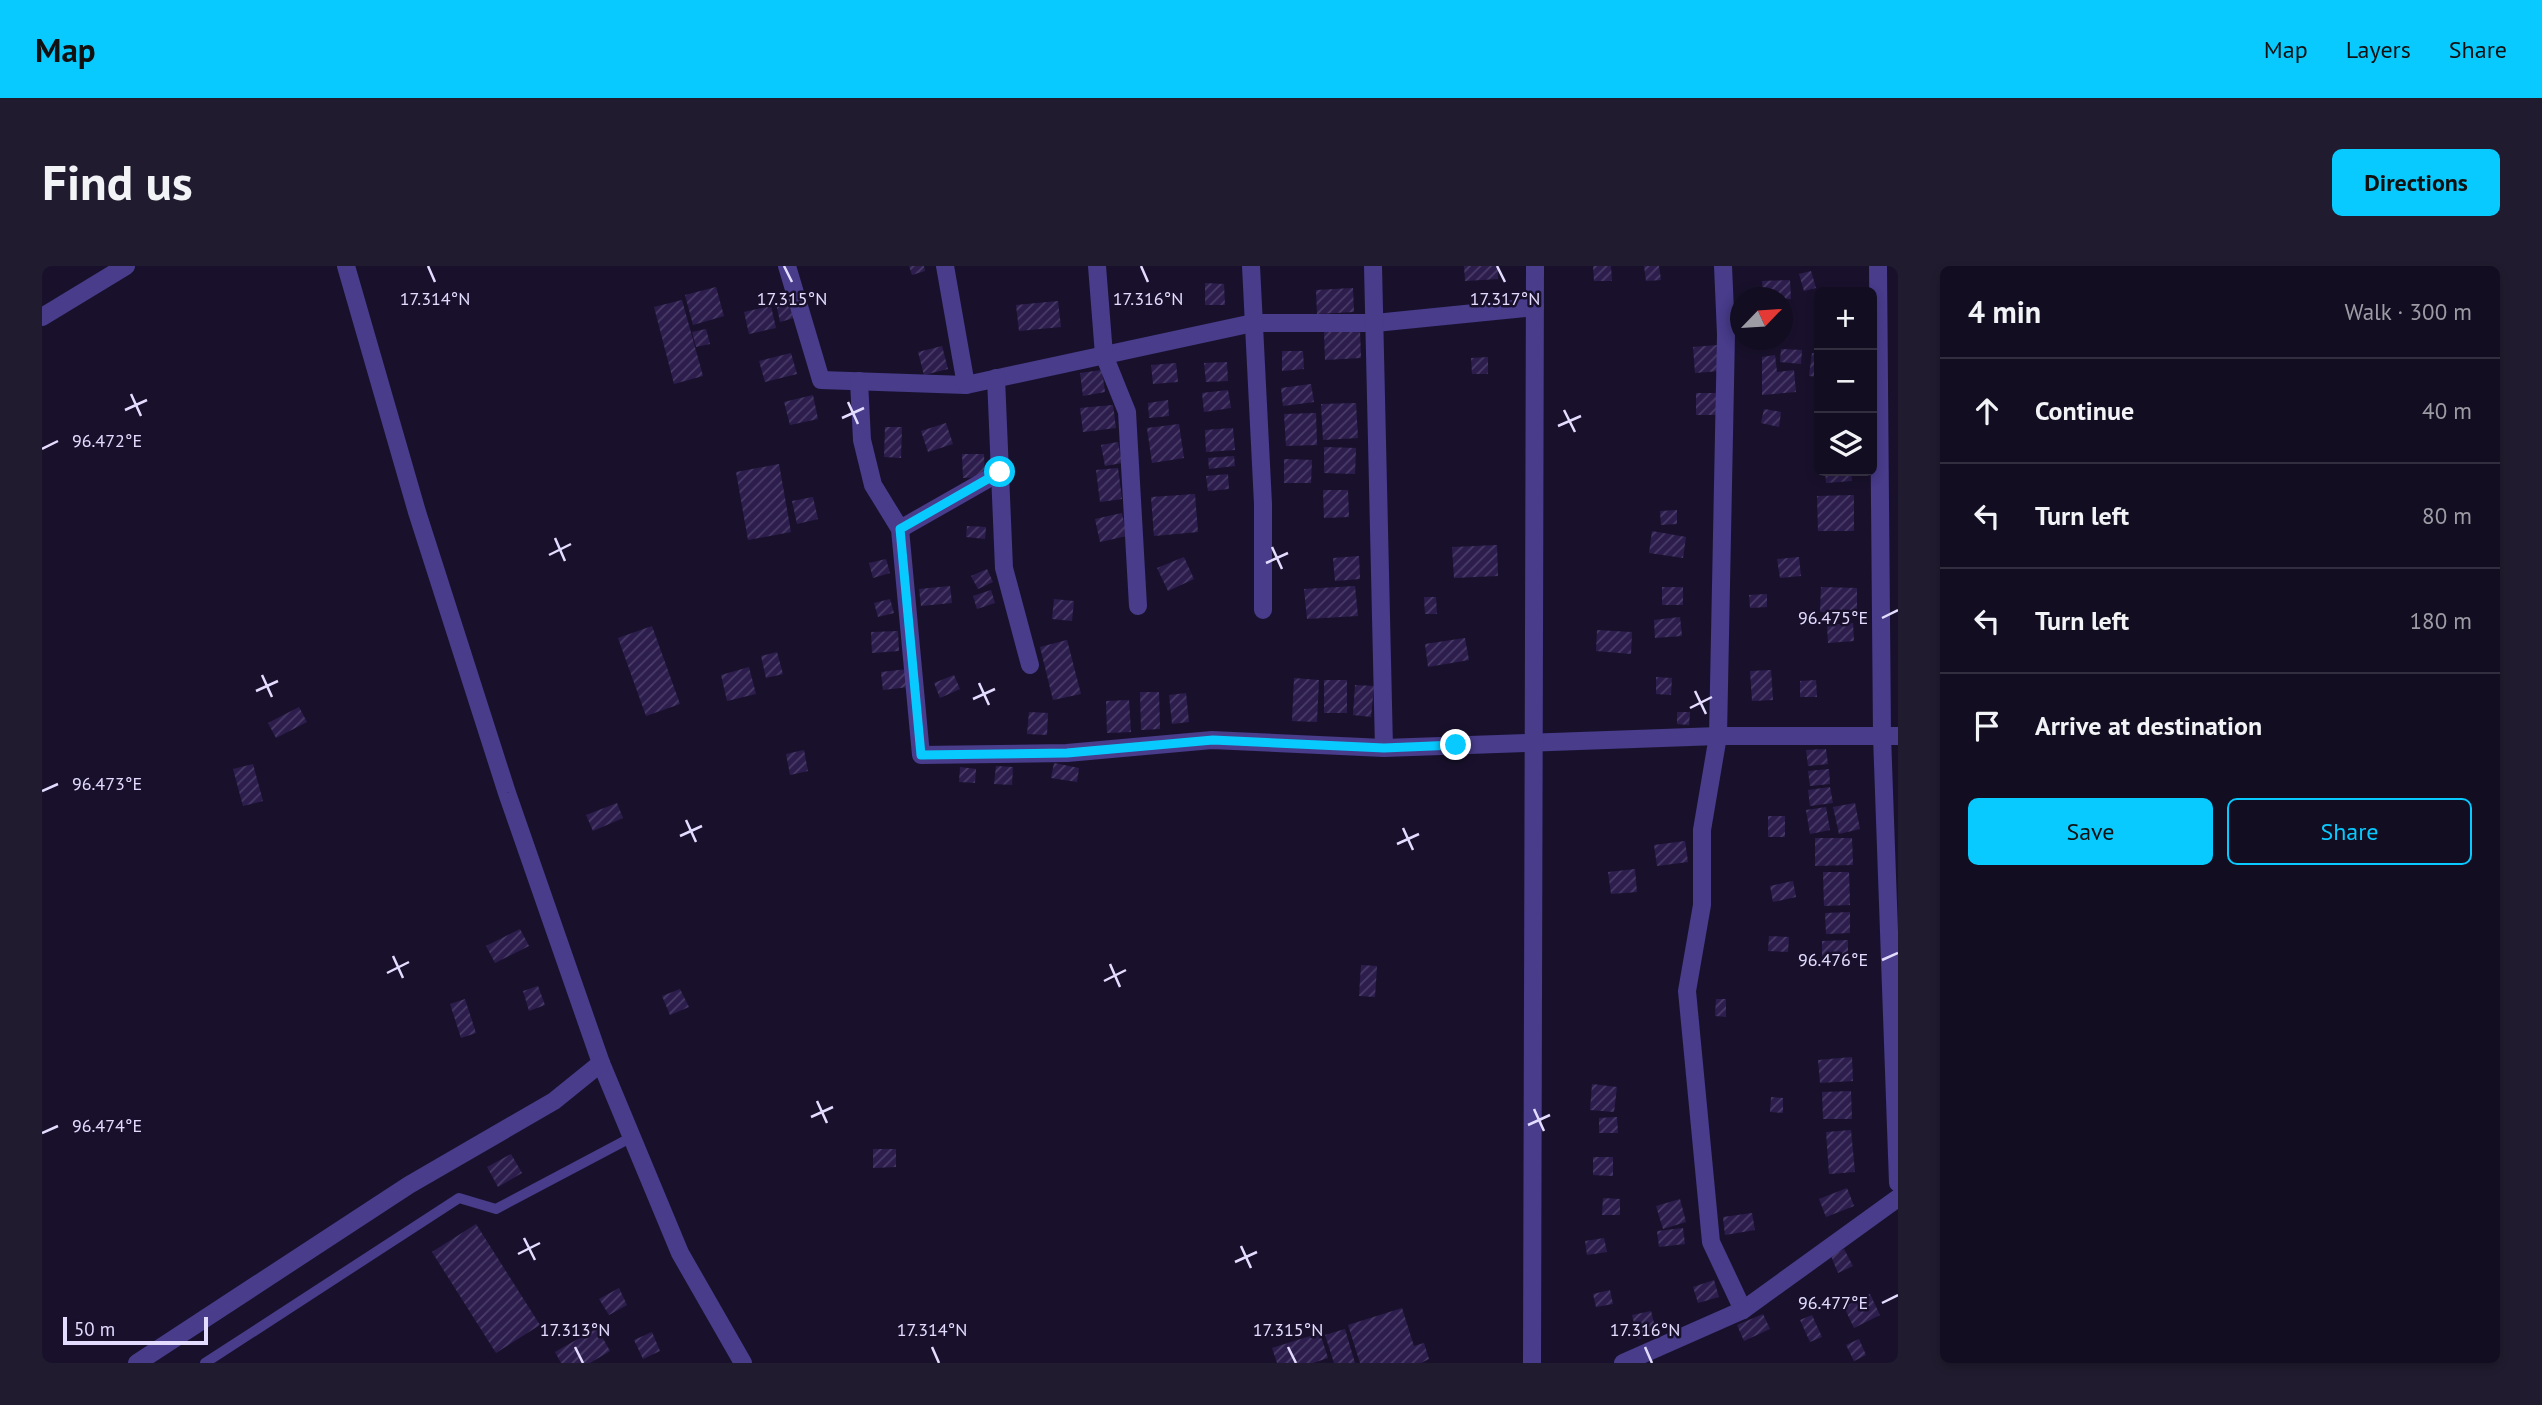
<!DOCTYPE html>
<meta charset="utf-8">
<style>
body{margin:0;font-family:"PT Sans",sans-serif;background:#201b2e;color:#f1f3f6}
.controls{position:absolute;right:21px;top:21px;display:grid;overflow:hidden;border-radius:10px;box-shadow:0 4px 10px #0003}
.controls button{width:63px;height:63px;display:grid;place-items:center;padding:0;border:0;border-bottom:2px solid #322d3f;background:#130d21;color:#f1f3f6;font:35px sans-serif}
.compass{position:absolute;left:1688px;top:21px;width:63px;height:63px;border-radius:50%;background:#130d21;box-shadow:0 4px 10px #0003;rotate:65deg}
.scale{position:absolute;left:21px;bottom:18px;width:145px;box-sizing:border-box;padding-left:7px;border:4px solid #e4dcff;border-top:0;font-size:19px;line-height:24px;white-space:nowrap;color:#e4dcff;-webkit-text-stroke:5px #19112c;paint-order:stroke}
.stop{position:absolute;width:21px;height:21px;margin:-16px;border:5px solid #08caff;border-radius:50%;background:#fff}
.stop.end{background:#08caff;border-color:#fff;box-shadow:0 2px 7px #0008}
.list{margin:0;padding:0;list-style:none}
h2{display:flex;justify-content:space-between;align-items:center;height:91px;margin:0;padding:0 28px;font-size:30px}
h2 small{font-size:23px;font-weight:400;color:#9d9ca5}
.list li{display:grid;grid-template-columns:46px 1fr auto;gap:21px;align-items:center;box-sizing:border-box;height:105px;padding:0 28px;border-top:2px solid #322d3f}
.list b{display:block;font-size:26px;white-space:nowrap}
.list em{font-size:23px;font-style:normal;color:#9d9ca5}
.actions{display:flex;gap:14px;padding:21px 28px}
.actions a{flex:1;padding:16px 0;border:2px solid #08caff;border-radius:10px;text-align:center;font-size:24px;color:#08caff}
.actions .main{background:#08caff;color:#111}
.icon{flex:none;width:38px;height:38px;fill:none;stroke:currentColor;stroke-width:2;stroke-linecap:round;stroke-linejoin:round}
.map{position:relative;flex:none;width:1856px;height:1097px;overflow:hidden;border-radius:10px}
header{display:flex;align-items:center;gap:42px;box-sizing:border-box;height:98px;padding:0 35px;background:#08caff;color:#111}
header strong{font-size:33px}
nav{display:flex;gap:38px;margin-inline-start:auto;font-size:24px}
.intro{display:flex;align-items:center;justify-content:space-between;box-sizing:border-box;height:168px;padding:0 42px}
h1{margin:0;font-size:49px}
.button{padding:18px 32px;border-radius:10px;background:#08caff;color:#111;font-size:24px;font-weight:700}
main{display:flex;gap:42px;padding:0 42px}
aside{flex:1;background:#130d21;border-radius:10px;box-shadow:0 4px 10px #0003}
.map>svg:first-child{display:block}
.building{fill:url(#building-hatch)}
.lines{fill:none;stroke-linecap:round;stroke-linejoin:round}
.service{stroke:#483c8b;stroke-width:10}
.minor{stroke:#483c8b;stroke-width:18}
.route{stroke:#08caff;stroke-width:9}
.ticks{fill:none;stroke:#e4dcff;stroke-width:2.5}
.ticks-label{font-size:18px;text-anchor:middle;fill:#e4dcff;stroke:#19112c;stroke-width:5;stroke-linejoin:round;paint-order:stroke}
</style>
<header>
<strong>Map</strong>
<nav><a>Map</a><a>Layers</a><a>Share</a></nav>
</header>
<div class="intro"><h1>Find us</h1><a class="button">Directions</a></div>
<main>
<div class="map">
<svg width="1856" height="1097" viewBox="0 0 1856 1097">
<defs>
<pattern id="building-hatch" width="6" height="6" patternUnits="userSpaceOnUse" patternTransform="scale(1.75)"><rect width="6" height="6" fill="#2c1d4d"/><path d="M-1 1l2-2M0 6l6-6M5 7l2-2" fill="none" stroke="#4a3d68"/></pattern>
</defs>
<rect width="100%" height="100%" fill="#19112c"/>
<g class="building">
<path d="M867,0h15l1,5 -13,4z"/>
<path d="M1422,0h34v13l-33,2z"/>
<path d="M1551,0h18l1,15h-18z"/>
<path d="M1602,0h15l2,14 -15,1z"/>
<path d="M1769,5l5,17 -12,3 -5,-17z"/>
<path d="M1748,14l1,19 -28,-1 -1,-17z"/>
<path d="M1163,17l19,1 1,21h-20z"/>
<path d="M674,21l8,29 -31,9 -8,-30z"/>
<path d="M1311,22l1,24 -37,2 -1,-24z"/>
<path d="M640,34l21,76 -29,8 -20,-77z"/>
<path d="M748,34l4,18 -14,4 -4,-19z"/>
<path d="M1016,35l3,26 -42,4 -3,-26z"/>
<path d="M729,40l5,22 -27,6 -5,-22z"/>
<path d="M664,63l4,15 -14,3 -4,-15z"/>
<path d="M1318,64l1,28 -36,2 -1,-29z"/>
<path d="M1676,79l2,26 -25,2 -2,-26z"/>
<path d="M900,80l6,23 -24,6 -6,-23z"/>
<path d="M1739,83l21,1 -1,14 -21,-2z"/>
<path d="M1240,85h21l1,18 -22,2z"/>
<path d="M749,87l6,21 -32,8 -6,-21z"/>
<path d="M1770,87l7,1v23l-10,-1z"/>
<path d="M1733,89l2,17 17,-2 2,22 -34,3v-38z"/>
<path d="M1446,91v17h-16l-1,-16z"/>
<path d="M1185,96l1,19 -22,1 -2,-19z"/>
<path d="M1134,97l2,19 -25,2 -2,-19z"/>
<path d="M1060,104l3,22 -22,4 -3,-23z"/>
<path d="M1269,118l3,18 -31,4 -2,-18z"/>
<path d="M1186,124l3,18 -27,4 -2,-19z"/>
<rect x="1654" y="127" width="21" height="22"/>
<path d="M771,129l5,24 -28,6 -6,-23z"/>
<path d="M1126,134l1,16 -20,2 -1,-15z"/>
<path d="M1314,137l2,35 -35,2 -2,-36z"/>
<path d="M1071,139l3,23 -33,4 -3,-24z"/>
<path d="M1722,143l17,3 -2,15 -18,-4z"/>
<path d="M1274,147l1,32 -31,1 -2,-32z"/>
<path d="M904,157l7,21 -25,8 -7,-21z"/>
<path d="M1137,158l5,34 -32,5 -5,-35z"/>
<path d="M843,161h17l-1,31 -17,-1z"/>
<path d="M1191,162l2,22 -29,2 -1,-22z"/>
<path d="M1076,176l4,21 -17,3 -4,-21z"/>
<path d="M1282,181l32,1 -1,26 -31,-1z"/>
<path d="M920,188h22l1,23 -22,1z"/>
<path d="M1192,190l1,10 -26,3 -1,-11z"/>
<path d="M1242,193l28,1 -1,23h-27z"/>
<path d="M737,198l12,68 -43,8 -12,-68z"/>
<path d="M1076,202l4,31 -22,3 -4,-32z"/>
<path d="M1783,205h26l1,10 -26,2z"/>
<path d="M1186,208l1,15 -21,2 -2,-15z"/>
<path d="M1281,224h25l1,27 -25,1z"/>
<path d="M1153,228l3,38 -44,4 -3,-39z"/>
<path d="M1812,229v36h-36l-1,-35z"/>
<path d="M771,231l5,22 -21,5 -5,-23z"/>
<path d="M1635,244v14l-16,1 -1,-14z"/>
<path d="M1080,247l5,23 -27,6 -5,-23z"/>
<path d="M925,260l19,1 -1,12 -19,-2z"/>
<path d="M1610,265l34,6 -3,21 -34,-5z"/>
<path d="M1455,279l1,31 -44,2 -2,-31z"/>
<path d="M1317,290l1,23 -25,2 -2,-23z"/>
<path d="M1142,291l10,22 -26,12 -11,-23z"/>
<path d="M1757,291l2,19 -21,2 -3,-19z"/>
<path d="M844,293l4,14 -17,5 -4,-15z"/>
<path d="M945,303l6,13 -15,7 -7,-13z"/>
<path d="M908,320l2,17 -31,3 -2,-17z"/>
<path d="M1313,320l3,30 -51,3 -3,-30z"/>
<rect x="1620" y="321" width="21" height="18"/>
<path d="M1779,321l36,1v25l-37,-1z"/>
<path d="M949,324l4,13 -18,6 -4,-13z"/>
<path d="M1725,328v13l-17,1 -1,-13z"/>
<path d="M1382,331h12l1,17h-12z"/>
<path d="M848,333l4,14 -16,4 -4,-14z"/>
<path d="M1012,333l20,2 -2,20 -20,-2z"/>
<path d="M1638,351l2,19 -27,2 -1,-18z"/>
<path d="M1811,357l1,18 -26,2 -1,-18z"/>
<path d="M610,360l28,78 -34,12 -28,-78z"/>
<path d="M1555,364l35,2 -1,22 -35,-3z"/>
<path d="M856,365l1,20 -27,2 -1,-21z"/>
<path d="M1423,372l4,22 -41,7 -3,-23z"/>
<path d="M1025,374l14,54 -28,6 -13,-53z"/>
<path d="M735,386l6,22 -17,4 -5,-22z"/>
<path d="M707,401l7,27 -29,7 -6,-26z"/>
<path d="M866,403l1,18 -26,3 -2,-18z"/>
<path d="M1729,404l2,30 -21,1 -2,-30z"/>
<path d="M912,409l6,14 -20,9 -6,-15z"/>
<path d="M1614,411l16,1 -1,17 -15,-1z"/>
<path d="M1252,412l25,2 -2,42 -25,-1z"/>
<rect x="1282" y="414" width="23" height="33"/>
<path d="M1774,414l1,17h-17v-16z"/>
<path d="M1313,419l19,1 -3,31 -18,-2z"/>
<path d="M1098,426h19l1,37 -19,1z"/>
<path d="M1144,427l3,29 -17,2 -3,-29z"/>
<path d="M1087,434l2,32 -24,1 -1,-32z"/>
<path d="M257,441l8,15 -31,16 -8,-15z"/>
<path d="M987,446l19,1 -1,22 -20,-1z"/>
<path d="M1635,446h13l-1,13 -12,-1z"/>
<path d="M1784,483l2,15 -20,2 -2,-16z"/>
<path d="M762,484l4,21 -18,4 -4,-21z"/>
<path d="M1012,497l25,5 -2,14 -26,-4z"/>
<path d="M211,498l10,37 -20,5 -10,-37z"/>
<path d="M954,500l17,1 -1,18 -18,-1z"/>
<path d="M918,501l16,2 -1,14 -16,-1z"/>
<path d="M1787,503l1,15 -20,2 -2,-15z"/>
<path d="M1788,521l3,16 -23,3 -2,-16z"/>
<path d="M575,537l6,15 -30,13 -7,-16z"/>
<path d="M1813,537l5,26 -21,5 -6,-27z"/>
<path d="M1784,541l4,23 -20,4 -4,-24z"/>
<rect x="1726" y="550" width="17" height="21"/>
<path d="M1773,572h37l1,27 -38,1z"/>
<path d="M1643,575l3,21 -31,4 -3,-21z"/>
<path d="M1593,603l2,23 -26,2 -3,-22z"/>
<path d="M1781,606h26l1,33 -26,1z"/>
<path d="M1751,615l3,16 -23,5 -3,-16z"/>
<path d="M1808,646v21l-24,1 -1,-21z"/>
<path d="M478,663l9,17 -34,17 -9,-17z"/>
<path d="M1727,670l20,1 -1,15 -20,-1z"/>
<path d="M1806,674v16l-26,1v-16z"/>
<path d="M1319,699l16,1 -2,31 -16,-1z"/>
<path d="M496,720l7,19 -16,6 -6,-20z"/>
<path d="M638,723l9,18 -19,8 -8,-19z"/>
<path d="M423,733l11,34 -15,5 -11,-34z"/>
<path d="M1674,733h10v18l-11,-1z"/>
<path d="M1810,791l1,24 -33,2 -2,-23z"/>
<path d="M1550,818l25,3 -3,25 -24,-2z"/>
<path d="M1809,825l1,28h-29l-1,-27z"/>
<path d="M1729,831l12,1v15l-13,-1z"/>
<path d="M1575,851l1,16h-19v-15z"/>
<path d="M1809,864l4,42 -26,2 -3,-42z"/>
<path d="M831,883h23v18l-23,1z"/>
<path d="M469,888l11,19 -24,14 -11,-20z"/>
<path d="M1551,891h20v19l-20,-1z"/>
<path d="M1805,922l7,18 -28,11 -7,-18z"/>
<path d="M1561,932l17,1v16h-18z"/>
<path d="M1638,933l6,23 -23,7 -7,-23z"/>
<path d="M1710,947l3,17 -30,5 -2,-18z"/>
<path d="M434,958l64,101 -44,28 -64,-101z"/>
<path d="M1641,962l2,16 -26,3 -2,-16z"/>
<path d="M1562,972l3,14 -20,3 -2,-14z"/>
<path d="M1802,983l9,17 -15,7 -7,-17z"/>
<path d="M1672,1014l5,17 -21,6 -5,-16z"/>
<path d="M577,1022l8,17 -18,10 -10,-16z"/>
<path d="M1568,1024l3,14 -17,3 -3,-13z"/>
<path d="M1828,1028l10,21 -26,13 -10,-21z"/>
<path d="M1360,1042l12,38 10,-3 5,16 -8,4h-61l-12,-38z"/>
<path d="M1609,1045l6,24 -19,4 -6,-24z"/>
<path d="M1721,1048l7,15 -26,12 -7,-16z"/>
<path d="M1770,1049l10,22 -12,5 -10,-22z"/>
<path d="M555,1062l13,23 -20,12h-29l-6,-11z"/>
<path d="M1303,1063l10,34h-21l-9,-28z"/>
<path d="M610,1066l8,19 -17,8 -9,-19z"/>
<path d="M1278,1067l8,25 -15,5h-36l-5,-15z"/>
<path d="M1817,1073l7,16 -12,6 -8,-16z"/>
</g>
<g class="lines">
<path class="service" d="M163,1097l254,-165 37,11 136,-72"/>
<g class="minor">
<path d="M304,0l71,246 90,281 94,270 79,190 63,110"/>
<path d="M745,0l34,114 145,5 287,-62h122l160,-16"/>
<path d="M903,0l21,119"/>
<path d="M1055,0l7,89 23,57 11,194"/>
<path d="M1209,0l12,238v106"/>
<path d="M1331,0l11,482"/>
<path d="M1681,0l3,68 -8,402 -16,94v75l-15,86 24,251 32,68"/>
<path d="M1836,0l4,470 16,447"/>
<path d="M0,51l84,-51"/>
<path d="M954,112l8,190 26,97"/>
<path d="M817,115l3,59 11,45 27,44 21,226 146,-2 145,-13 172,8 334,-12h180"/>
<path d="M858,263l100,-57"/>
<path d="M95,1097l272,-178 145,-84 47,-38"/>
<path d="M1490,1097l3,-1097"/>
<path d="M1581,1097l120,-53 155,-112"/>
</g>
</g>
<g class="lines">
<path class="route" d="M958,206l-100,57 21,226 146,-2 146,-13 171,8 72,-3"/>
</g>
<path class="ticks" d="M386,0l7,16M742,0l8,16M1099,0l7,16M1455,0l8,16M89,128l10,22M806,136l10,22M83,144l22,-10M1522,144l11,22M800,152l22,-10M1516,160l23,-10M0,183l16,-8M513,272l10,23M1230,281l10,22M507,289l22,-11M1224,297l22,-10M1840,352l16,-8M220,409l10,22M937,417l10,22M214,425l22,-10M1653,425l11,23M931,433l22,-10M1648,442l22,-11M0,525l16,-7M644,554l10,22M1361,562l10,22M638,570l22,-10M1355,578l22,-10M351,690l10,22M1840,694l16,-7M1068,698l10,23M345,707l22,-11M1062,715l22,-11M775,835l10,22M1492,843l10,22M769,851l22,-10M1486,859l22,-10M0,867l16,-7M482,972l11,22M1199,980l10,22M476,988l22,-11M1193,996l22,-10M1840,1037l16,-8M533,1081l8,16M890,1081l7,16M1246,1081l8,16M1603,1081l7,16"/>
<g class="ticks-label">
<text x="393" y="39">17.314°N</text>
<text x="750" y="39">17.315°N</text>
<text x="1106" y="39">17.316°N</text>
<text x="1463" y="39">17.317°N</text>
<text x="65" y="181">96.472°E</text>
<text x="1791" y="358">96.475°E</text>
<text x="65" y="524">96.473°E</text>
<text x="1791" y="700">96.476°E</text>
<text x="65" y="866">96.474°E</text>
<text x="1791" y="1043">96.477°E</text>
<text x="533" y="1070">17.313°N</text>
<text x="890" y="1070">17.314°N</text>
<text x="1246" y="1070">17.315°N</text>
<text x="1603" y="1070">17.316°N</text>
</g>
</svg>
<div class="controls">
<button>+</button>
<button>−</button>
<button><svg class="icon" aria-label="layers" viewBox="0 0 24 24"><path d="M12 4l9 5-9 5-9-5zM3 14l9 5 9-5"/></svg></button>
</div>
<svg class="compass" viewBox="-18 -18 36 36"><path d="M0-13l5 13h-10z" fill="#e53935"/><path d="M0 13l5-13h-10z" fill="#9d9ca5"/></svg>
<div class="scale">50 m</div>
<div class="stop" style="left:958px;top:206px"></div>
<div class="stop end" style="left:1414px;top:479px"></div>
</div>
<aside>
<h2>4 min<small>Walk · 300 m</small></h2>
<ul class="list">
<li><svg class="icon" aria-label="ahead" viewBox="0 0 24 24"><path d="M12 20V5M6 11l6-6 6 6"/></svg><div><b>Continue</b></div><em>40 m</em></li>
<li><svg class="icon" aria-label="left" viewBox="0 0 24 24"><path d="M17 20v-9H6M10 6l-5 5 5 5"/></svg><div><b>Turn left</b></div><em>80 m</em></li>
<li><svg class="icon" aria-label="left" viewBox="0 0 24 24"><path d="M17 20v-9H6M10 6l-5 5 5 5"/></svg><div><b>Turn left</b></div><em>180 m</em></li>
<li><svg class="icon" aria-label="arrive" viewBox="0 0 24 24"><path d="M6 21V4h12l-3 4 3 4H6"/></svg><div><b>Arrive at destination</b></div></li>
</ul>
<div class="actions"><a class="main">Save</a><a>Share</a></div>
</aside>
</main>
